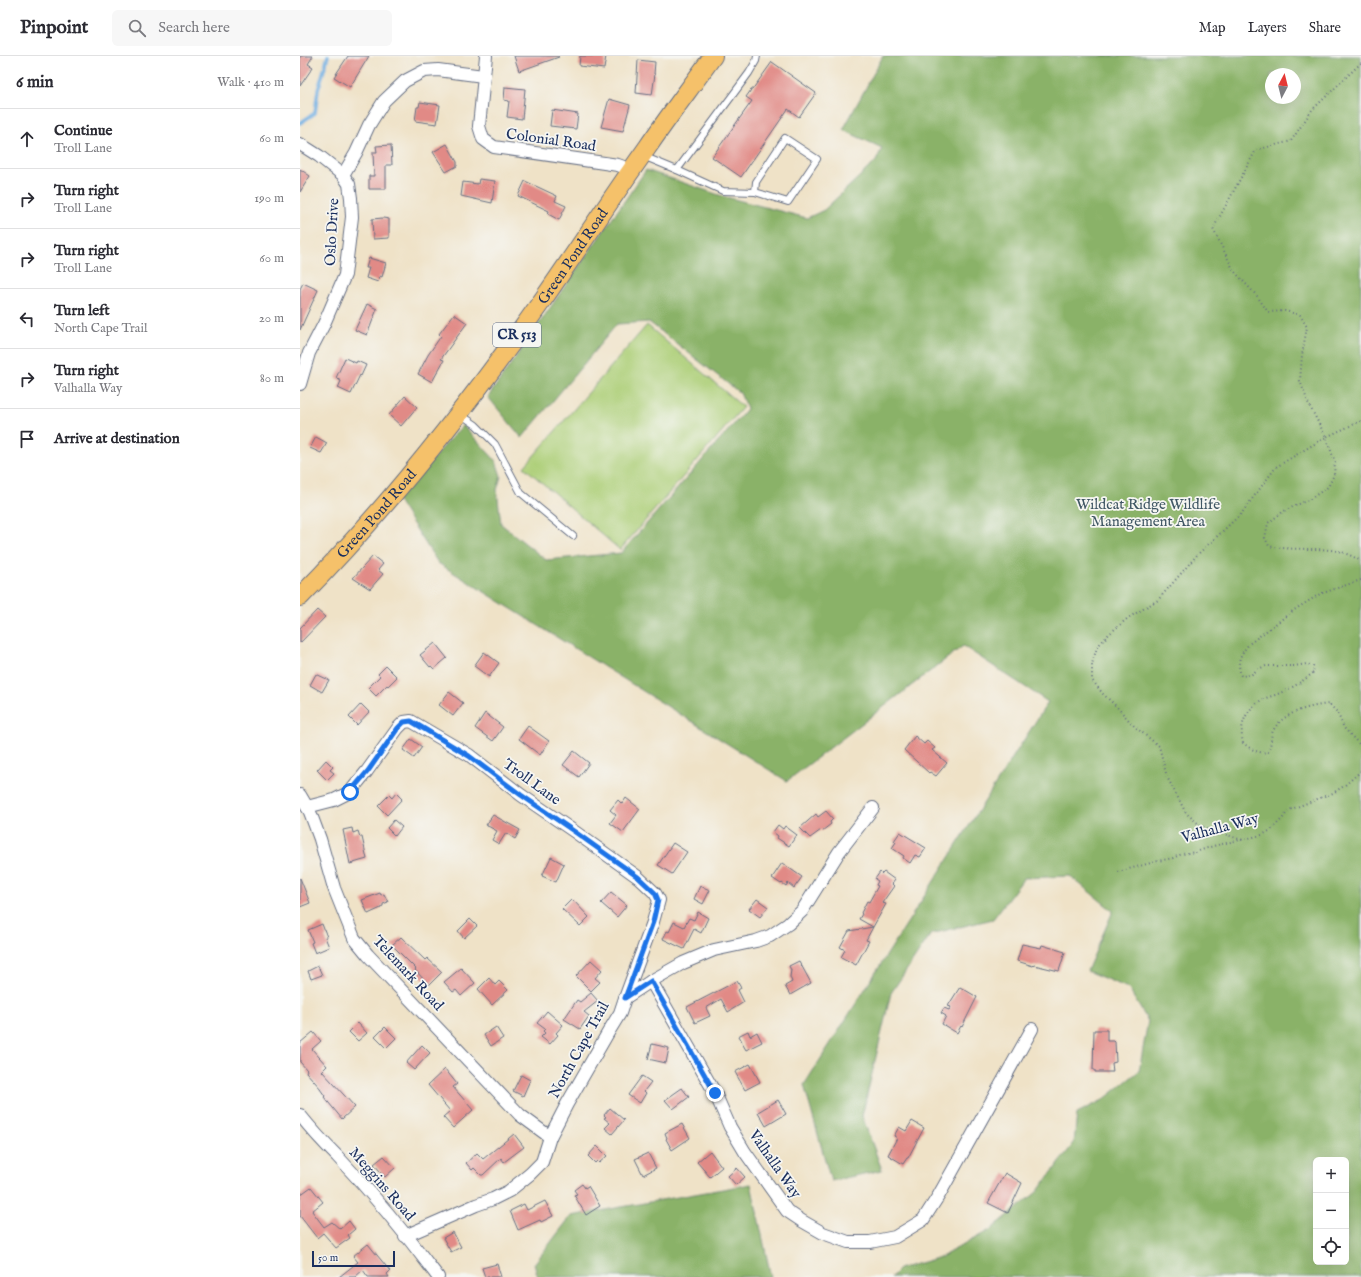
<!DOCTYPE html>
<meta charset="utf-8">
<style>
body{margin:0;font-family:"IM FELL English",serif;background:#f7f7f7;color:#2b2b33}
.controls{position:absolute;right:12px;bottom:12px;display:grid;overflow:hidden;border-radius:6px;box-shadow:0 4px 16px #0002}
.controls button{width:36px;height:36px;display:grid;place-items:center;padding:0;border:0;border-bottom:1px solid #e1e1e2;background:#fff;color:#2b2b33;font:20px sans-serif}
.compass{position:absolute;left:965px;top:12px;width:36px;height:36px;border-radius:50%;background:#fff;box-shadow:0 4px 16px #0002;rotate:7deg}
.scale{position:absolute;left:12px;bottom:10px;width:83px;box-sizing:border-box;padding-left:4px;border:2px solid #1b2f5e;border-top:0;font-size:11px;line-height:14px;white-space:nowrap;color:#1b2f5e;-webkit-text-stroke:3px #f6f6f2;paint-order:stroke}
.stop{position:absolute;width:12px;height:12px;margin:-9px;border:3px solid #1a73e8;border-radius:50%;background:#fff}
.stop.end{background:#1a73e8;border-color:#fff;box-shadow:0 1px 4px #0008}
.list{margin:0;padding:0;list-style:none}
h2{display:flex;justify-content:space-between;align-items:center;height:52px;margin:0;padding:0 16px;font-size:17px}
h2 small{font-size:13px;font-weight:400;color:#7c7c81}
.list li{display:grid;grid-template-columns:26px 1fr auto;gap:12px;align-items:center;box-sizing:border-box;height:60px;padding:0 16px;border-top:1px solid #e1e1e2}
.list b{display:block;font-size:15px;white-space:nowrap}
.list p{margin:0;font-size:13px;white-space:nowrap;color:#7c7c81}
.list em{font-size:13px;font-style:normal;color:#7c7c81}
.icon{flex:none;width:22px;height:22px;fill:none;stroke:currentColor;stroke-width:2;stroke-linecap:round;stroke-linejoin:round}
.map{position:relative;flex:none;width:1061px;height:1221px;overflow:hidden}
header{display:flex;align-items:center;gap:24px;box-sizing:border-box;height:56px;padding:0 20px;background:#fff;border-bottom:1px solid #e1e1e2}
header strong{font-size:19px}
nav{display:flex;gap:22px;margin-inline-start:auto;font-size:14px}
.search{width:280px;height:36px;background:#f7f7f7;display:flex;align-items:center;gap:10px;box-sizing:border-box;padding:0 14px;border-radius:6px;color:#7c7c81;font-size:15px}
main{display:flex}
aside{flex:1;background:#fff}
.map>svg:first-child{display:block}
.green{fill:#adcf78;stroke:#647f6b}
.forest{fill:#8ab268;stroke:#527063;fill-rule:evenodd}
.lines{fill:none;stroke-linecap:round;stroke-linejoin:round}
.stream{stroke:#6faee2;stroke-width:3.5}
.building{fill:#e18a86}
.service-casing{stroke:#656e83;stroke-width:8}
.minor-casing{stroke:#656e83;stroke-width:14}
.primary-casing{stroke:#656e83;stroke-width:20}
.path{stroke:#656e83;stroke-width:2;stroke-dasharray:1 3;stroke-linecap:butt}
.service{stroke:#fff;stroke-width:6}
.minor{stroke:#fff;stroke-width:12}
.primary{stroke:#f5c16b;stroke-width:18}
.route{stroke:#1a73e8;stroke-width:5}
.labels{text-anchor:middle;dominant-baseline:central;stroke-width:3.5;stroke-linejoin:round;paint-order:stroke}
.shield{fill:#f6f6f2;stroke:#5d6b8a;stroke-width:1}
.shield-label{font-size:14px;font-weight:bold;fill:#1b2f5e}
.street-label{font-size:15px;fill:#1b2f5e;stroke:#f6f6f2}
.park-label{font-size:15px;fill:#405764;stroke:#f6f6f2}
</style>
<header>
<strong>Pinpoint</strong>
<div class="search"><svg class="icon" aria-label="search" viewBox="0 0 24 24"><circle cx="10" cy="10" r="6"/><path d="M15 15l6 6"/></svg>Search here</div>
<nav><a>Map</a><a>Layers</a><a>Share</a></nav>
</header>
<main>
<aside>
<h2>6 min<small>Walk · 410 m</small></h2>
<ul class="list">
<li><svg class="icon" aria-label="ahead" viewBox="0 0 24 24"><path d="M12 20V5M6 11l6-6 6 6"/></svg><div><b>Continue</b><p>Troll Lane</p></div><em>60 m</em></li>
<li><svg class="icon" aria-label="right" viewBox="0 0 24 24"><path d="M7 20v-9h11M14 6l5 5-5 5"/></svg><div><b>Turn right</b><p>Troll Lane</p></div><em>190 m</em></li>
<li><svg class="icon" aria-label="right" viewBox="0 0 24 24"><path d="M7 20v-9h11M14 6l5 5-5 5"/></svg><div><b>Turn right</b><p>Troll Lane</p></div><em>60 m</em></li>
<li><svg class="icon" aria-label="left" viewBox="0 0 24 24"><path d="M17 20v-9H6M10 6l-5 5 5 5"/></svg><div><b>Turn left</b><p>North Cape Trail</p></div><em>20 m</em></li>
<li><svg class="icon" aria-label="right" viewBox="0 0 24 24"><path d="M7 20v-9h11M14 6l5 5-5 5"/></svg><div><b>Turn right</b><p>Valhalla Way</p></div><em>80 m</em></li>
<li><svg class="icon" aria-label="arrive" viewBox="0 0 24 24"><path d="M6 21V4h12l-3 4 3 4H6"/></svg><div><b>Arrive at destination</b></div></li>
</ul>
</aside>
<div class="map">
<svg width="1061" height="1221" viewBox="0 0 1061 1221">
<rect width="100%" height="100%" fill="#f6f6f2"/>
<filter id="ink" filterUnits="userSpaceOnUse"><feTurbulence type="fractalNoise" baseFrequency=".025" numOctaves="2"/><feDisplacementMap in="SourceGraphic" scale="8" xChannelSelector="R" yChannelSelector="G"/><feConvolveMatrix kernelMatrix="1 2 1 2 8 2 1 2 1" color-interpolation-filters="sRGB"/></filter>
<filter id="wash" filterUnits="userSpaceOnUse"><feTurbulence type="fractalNoise" baseFrequency=".012" numOctaves="4" result="noise"/><feDisplacementMap in="SourceGraphic" scale="16" xChannelSelector="R" yChannelSelector="G"/><feGaussianBlur stdDeviation="0.9" result="paint"/><feColorMatrix in="noise" values="0 0 0 0 0 0 0 0 0 0 0 0 0 0 0 0 0 1.4 0 .05"/><feComposite in="paint" operator="in"/></filter>
<g filter="url(#wash)">
<rect width="100%" height="100%" fill="#efe2c7"/>
<path class="green" d="M347,269l96,82 -123,143 -96,-83z"/>
<g class="forest">
<path d="M583,0h478v1221h-470l8,-8 42,-12 49,-27 47,-38 37,-49 3,-30 26,-13 36,-29 9,-50 -20,-33 -41,-17 26,-60 -43,-35 -46,2 -31,41 -62,15 -40,59 -29,123 20,54 -51,11 -27,-96 244,-383 -85,-56 -176,135 -349,-218 -41,-64 66,-74 33,36 5,15 -4,14 4,34 45,36 75,-7 126,-144 -7,-16 -91,-71 -32,2 -95,114 -34,-41 158,-227 76,26 85,22 17,-8 52,-49 6,-13 -39,-18zM971,18h24v24h-24zM1016,1104h30v102h-30z"/>
<path d="M451,1128l20,93h-233l-4,-13 37,-48z"/>
</g>
<g class="lines">
<path class="stream" d="M0,67l15,-10 3,-23 10,-34"/>
</g>
<g id="blocks">
<g class="building">
<path d="M0,0h13l-5,8 5,3 -13,19z"/>
<path d="M48,0h21l-19,31 -16,-10z"/>
<path d="M214,0h44l1,1 -40,14z"/>
<path d="M280,0h26l-2,13 -25,-3z"/>
<path d="M338,4l17,2 -1,12h1l-3,21 -16,-2z"/>
<path d="M472,6l44,31 -17,24 -11,-8 -47,68 -29,-20 40,-56 -6,-4 5,-7h1z"/>
<path d="M205,31l20,2 -3,30 -15,-2 2,-16 -5,-1z"/>
<path d="M309,43l21,6 -7,26 -22,-4z"/>
<path d="M120,46l20,3 -3,19 -22,-3 2,-14h2z"/>
<path d="M252,54l26,4 -2,15 -26,-3z"/>
<path d="M147,88l10,18v4l-11,6 -13,-20z"/>
<path d="M91,89l1,20h-6v24h-17v-13h5l-1,-24h4l-1,-6z"/>
<path d="M0,113l10,7 -10,16z"/>
<path d="M179,123l16,2 -3,22 -31,-7 2,-14 15,2z"/>
<path d="M225,125l32,15 -2,5 11,5 -7,14 -11,-6 1,-3 -31,-15z"/>
<path d="M83,162l6,1v19l-16,1 -1,-20z"/>
<path d="M69,202l17,5 -4,14 -2,-1 -2,6 -12,-4 3,-10h-3z"/>
<path d="M3,227l15,7 -18,40v-41z"/>
<path d="M67,248l10,5 -10,26 -12,-5z"/>
<path d="M154,258l13,9 -26,36 3,1 -12,22 -14,-8 10,-19 13,-19 -2,-2z"/>
<path d="M45,302l11,5 1,-2 9,4 -5,11 -1,-1 -9,19 -13,-6 3,-7 -5,-3z"/>
<path d="M105,340l12,11 -16,19 -12,-11z"/>
<path d="M16,381l11,6 -6,10 -11,-5z"/>
<path d="M73,500l10,8 -5,6 5,4 -13,15 -17,-11z"/>
<path d="M17,554l8,7 -25,26v-15z"/>
<path d="M135,587l12,15 -13,11 -3,-3 -1,1 -10,-12z"/>
<path d="M184,596l15,11 -10,14 -15,-11z"/>
<path d="M86,610l11,11 -9,9 -1,-1 -11,11 -8,-8 12,-12 -2,-2z"/>
<path d="M16,618l13,6 -7,12 -12,-7z"/>
<path d="M149,636l14,11 -10,13 -14,-11z"/>
<path d="M61,648l8,8 -12,13 -8,-8z"/>
<path d="M185,657l18,14 -10,14 -18,-13z"/>
<path d="M228,670l21,15 -9,14 -21,-16z"/>
<path d="M615,680l9,8 3,-3 8,7 -3,2 15,13 -11,13 -6,-4 -1,1 -25,-23z"/>
<path d="M111,683l11,8 -8,11 -11,-8z"/>
<path d="M274,695l15,12 -10,14 -16,-12z"/>
<path d="M26,704l7,7 -3,3 4,3 -7,7 -10,-10z"/>
<path d="M96,737l6,6 -15,16 -9,-9 11,-11 3,3z"/>
<path d="M326,742l14,11 -17,23 -13,-9 6,-8 -6,-5 8,-10 4,4z"/>
<path d="M526,755l7,8 -3,3 1,2 -9,7 -1,-1 -11,8 -10,-10 16,-14 2,3z"/>
<path d="M193,759l27,15 -5,9 -9,-6 -7,11 -7,-4 5,-9 -11,-6z"/>
<path d="M94,764l8,7 -7,9 -8,-8z"/>
<path d="M478,769l5,4 2,-3 12,9 -8,11 -12,-8 1,-2 -5,-4z"/>
<path d="M52,772l1,5 5,-2 2,6h2l5,22 -17,5 -7,-34z"/>
<path d="M600,776l26,16 -6,9 -5,-2 -5,8 -7,-5 1,-2 -12,-8 4,-6 -2,-1z"/>
<path d="M373,787l14,9 -15,22 -14,-9z"/>
<path d="M251,801l13,7 -8,18 -14,-6z"/>
<path d="M482,807l20,14 -8,11 -6,-5 -2,3 -4,-3 -1,1 -9,-6z"/>
<path d="M580,816l2,2 2,-2 11,8 -3,4 2,2 -12,17 4,1 -13,23 -14,-8 3,-5 -1,-1 6,-12 2,1 9,-16 -2,-1 2,-4 -3,-2z"/>
<path d="M0,822l10,25 -10,4z"/>
<path d="M400,830l10,4 -7,14 -9,-5z"/>
<path d="M311,836l16,13 -10,12 -16,-14z"/>
<path d="M80,837l1,2 3,-1 4,8 -5,2v2l-2,1v1l-13,6 -6,-14z"/>
<path d="M272,843l17,18 -9,9 -18,-17z"/>
<path d="M457,843l11,8 -8,10 -11,-8z"/>
<path d="M398,856l10,6 -7,15 -7,-4 -10,20 -21,-10 4,-8 2,1 5,-10 10,5 5,-9 5,2z"/>
<path d="M170,863l7,7 -13,12 -6,-7z"/>
<path d="M22,868l5,13h-2l4,10 -14,6 -4,-10 2,-1 -5,-12z"/>
<path d="M573,871l-7,13 3,1 -13,24 -15,-8 4,-7 -5,-3 9,-16z"/>
<path d="M101,881l24,23 2,-2 15,14 -13,13 -14,-15 1,-1 -24,-24z"/>
<path d="M722,888l19,4 1,-3 23,7 -6,19 -25,-6 -1,1 -16,-5z"/>
<path d="M291,904l11,10 -7,8 5,4 -9,9 -15,-15z"/>
<path d="M499,905l12,22 -21,12 -5,-9 7,-4 -2,-5 1,-7 -2,-4z"/>
<path d="M18,910l4,9 -11,4 -3,-8z"/>
<path d="M161,912l14,15 -14,13 -5,-6 -3,2 -9,-10z"/>
<path d="M189,922l6,7 4,-4 9,9 -16,15 -14,-16z"/>
<path d="M437,925l4,7 -3,2 6,12 -16,10 -7,-13 -15,9 4,8 -15,7 -8,-16z"/>
<path d="M660,931l17,10 -15,30 -1,-1 -4,7 -15,-9 4,-8 -5,-3 3,-5 5,2 2,-3 -3,-1z"/>
<path d="M291,937l7,8 -14,11 5,4 -9,13 -16,-10 13,-19 3,2z"/>
<path d="M247,955l16,14 -7,8 2,2 -8,9 -9,-7 4,-4 -2,-2 2,-2 -8,-6z"/>
<path d="M58,967l9,10 -9,8 -9,-9z"/>
<path d="M85,971l11,11 -10,10 -11,-11z"/>
<path d="M196,971l7,11 -12,8 -7,-11z"/>
<path d="M794,974h13v11h7l1,1 1,20 -4,1 1,9h-18v-2h-2z"/>
<path d="M448,975l2,5 7,-4 5,10 -16,8 -8,-14z"/>
<path d="M13,976l8,9 -9,8 15,17 -5,5 33,36 -13,12 -18,-22 1,-1 -5,-7h1l-15,-17 1,-2 -7,-8v-19z"/>
<path d="M352,988l17,4 -3,15 -18,-4z"/>
<path d="M122,989l8,8 -16,17 -8,-7z"/>
<path d="M450,1008l10,18 -15,8 -10,-18z"/>
<path d="M145,1013l12,15 -4,3 20,23 -20,18 -10,-11 7,-6 -22,-26z"/>
<path d="M221,1019l9,5 -7,16 -10,-5z"/>
<path d="M342,1020l9,6 -7,9 2,2 -6,10 -12,-8z"/>
<path d="M382,1032l7,9 -16,12 -8,-9z"/>
<path d="M478,1044l8,14 -20,12 -8,-14z"/>
<path d="M310,1052l14,12 -12,14 -7,-6 5,-5 -6,-5 2,-1 -2,-2z"/>
<path d="M612,1065l12,7 -16,30h-1l-4,6 -15,-9 9,-17 -3,-2 5,-9 7,4z"/>
<path d="M382,1068l8,14 -18,12 -6,-11 1,-1 -2,-5z"/>
<path d="M214,1078l10,13 -20,15 -3,-4 -18,17h-2l-7,-7 -2,2 -6,-7 11,-10 6,6z"/>
<path d="M297,1090l10,10 -8,7 -2,-2 -2,2 -7,-7z"/>
<path d="M410,1095l12,16 -12,10 -13,-15z"/>
<path d="M348,1097l8,15 -13,7 -8,-16z"/>
<path d="M84,1100l11,12 -10,9 -11,-13z"/>
<path d="M437,1112l8,9 -9,8 -8,-9z"/>
<path d="M705,1117l17,10 -14,30 -20,-10z"/>
<path d="M282,1128l3,4 3,-2 12,20 -14,9 -12,-20 3,-1 -3,-4z"/>
<path d="M11,1131l12,15 -11,9 12,16 8,-5 8,7 9,-8 6,8 -7,6 2,3 -14,10 -13,-15 -6,5 -17,-22v-21z"/>
<path d="M245,1145l8,15 -12,6 -1,-2 -22,10 -8,-19 14,-7 3,6z"/>
<path d="M153,1176l8,15 -10,5 -8,-14z"/>
<path d="M68,1188l22,27 -3,3 2,3h-21l-5,-7 -8,7h-16l19,-15 -5,-6z"/>
<path d="M197,1208l4,13h-16l-3,-9z"/>
</g>
</g>
</g>
<g filter="url(#ink)">
<use href="#blocks" fill-opacity="0" stroke="#656e83" stroke-width="1"/>
<g class="lines">
<defs>
<g id="service">
<path d="M343,100l34,14 72,-97 7,-12 1,-5"/>
<path d="M377,114l46,21 32,1 33,10 29,-43 -32,-21 -29,44 -1,10"/>
<path d="M160,358l16,11 19,19 26,49 52,43"/>
</g>
<g id="minor">
<path d="M186,0l-7,70 4,13 11,8 124,18 14,5"/>
<path d="M0,88l19,12 24,19 6,9 2,14 1,19 -7,58 -21,49 -15,29 -9,31"/>
<path d="M43,119l13,-22 13,-28 15,-24 21,-20 19,-10 14,-1 45,6"/>
<path d="M0,739l10,17 10,27 14,49 20,50 14,17 152,160 30,22"/>
<path d="M7,751l27,-7 16,-8 17,-21 31,-43 6,-6 7,-1 58,34 52,40 54,37 63,45 17,16 4,7 -6,22 -28,76"/>
<path d="M351,925l64,112 15,34 15,25 42,59 15,10 21,12 25,9h22l25,-5 28,-17 16,-25 93,-166"/>
<path d="M0,1059c12,15 24,28 37,41 36,38 70,79 101,121"/>
<path d="M105,1180l71,-31 17,-6 16,-8 21,-17 12,-12 8,-25 17,-33 42,-73 11,-18 5,-15 26,-17 32,-18 31,-13 42,-9 14,-5 18,-12 14,-13 37,-59 34,-44"/>
</g>
<g id="primary">
<path id="s1" d="M0,541c90,-91 170,-194 244,-299 35,-50 68,-101 103,-150 21,-31 44,-61 66,-92"/>
</g>
</defs>
<use href="#service" class="service-casing"/>
<use href="#minor" class="minor-casing"/>
<use href="#primary" class="primary-casing"/>
<g class="path">
<path d="M1061,7l-49,47 -21,31 -35,9 -43,79 21,42 23,25 11,16 17,-1 15,4 7,12 -5,28 -2,26 9,24 17,32 35,-16"/>
<path d="M1061,524l-41,14 -26,16 -45,34c-10,12 -12,17 -8,32l10,-1 7,-6 8,-3h28l13,-2 6,2 1,6c-9,8 -22,16 -34,21 -6,3 -14,4 -20,8 -15,10 -21,25 -17,42 8,6 15,11 25,9 4,-7 2,-15 5,-21 9,-19 38,-25 56,-27l8,8 7,16 17,18"/>
<path d="M942,784l-41,-14 -15,-13 -19,-36 -8,-31 -24,-19 -19,-21 -13,-12 -11,-14v-16l5,-17 12,-13 19,-16 30,-18 39,-45 44,-41 35,-47 50,-30 9,25 -1,13 -6,12 -18,12 -26,12 -16,12 -3,15 4,8c23,5 46,1 69,5 8,2 16,6 23,10"/>
<path d="M818,816l40,-11 15,-3 9,-4 14,-2 17,-6 49,-11 9,-5 11,-11 7,-9 44,-17 11,-7 17,-15"/>
</g>
<use href="#service" class="service"/>
<use href="#minor" class="minor"/>
<use href="#primary" class="primary"/>
</g>
</g>
<g class="lines" filter="url(#ink)">
<path class="route" d="M50,736l18,-21 30,-43 6,-6 7,-1 58,35 52,39 54,37 63,45 17,16 3,7 -5,22 -28,76 26,-17 64,112"/>
</g>
<g class="labels">
<rect class="shield" x="193" y="267" width="48" height="24" rx="3"/>
<g class="shield-label">
<text x="217" y="279">CR 513</text>
</g>
<g class="street-label">
<text transform="translate(251 84) rotate(8)">Colonial Road</text>
<text transform="translate(32 176) rotate(-87)">Oslo Drive</text>
<text stroke="none"><textPath href="#s1" startOffset="437">Green Pond Road</textPath></text>
<text stroke="none"><textPath href="#s1" startOffset="113">Green Pond Road</textPath></text>
<text transform="translate(232 726) rotate(36)">Troll Lane</text>
<text transform="translate(920 772) rotate(-15)">Valhalla Way</text>
<text transform="translate(108 917) rotate(47)">Telemark Road</text>
<text transform="translate(279 994) rotate(-61)">North Cape Trail</text>
<text transform="translate(475 1108) rotate(55)">Valhalla Way</text>
<text transform="translate(82 1128) rotate(49)">Meggins Road</text>
</g>
<g class="park-label">
<text x="848" y="448">Wildcat Ridge Wildlife<tspan x="848" dy="17">Management Area</tspan></text>
</g>
</g>
</svg>
<div class="controls">
<button>+</button>
<button>−</button>
<button><svg class="icon" aria-label="locate" viewBox="0 0 24 24"><circle cx="12" cy="12" r="6"/><path d="M12 2v4M12 18v4M2 12h4M18 12h4"/></svg></button>
</div>
<svg class="compass" viewBox="-18 -18 36 36"><path d="M0-13l5 13h-10z" fill="#e53935"/><path d="M0 13l5-13h-10z" fill="#7c7c81"/></svg>
<div class="scale">50 m</div>
<div class="stop" style="left:50px;top:736px"></div>
<div class="stop end" style="left:415px;top:1037px"></div>
</div>
</main>
